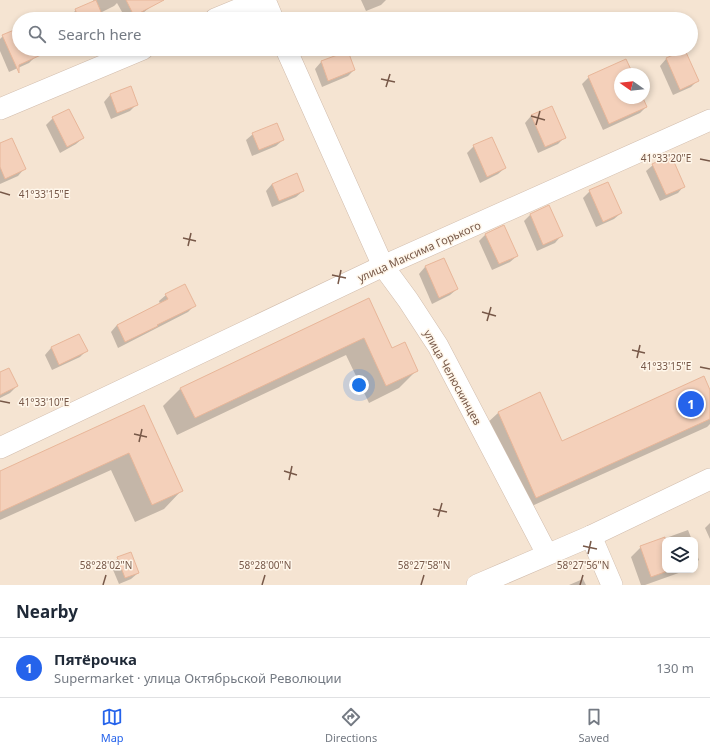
<!DOCTYPE html>
<meta charset="utf-8">
<style>
body{margin:0;font-family:"Noto Sans",sans-serif;background:#f6f6f7;color:#1f2937}
.controls{position:absolute;right:12px;bottom:12px;display:grid;overflow:hidden;border-radius:8px;box-shadow:0 2px 6px #0003}
.controls button{width:36px;height:36px;display:grid;place-items:center;padding:0;border:0;border-bottom:1px solid #e0e1e3;background:#fff;color:#1f2937;font:20px sans-serif}
.compass{position:absolute;left:614px;top:68px;width:36px;height:36px;border-radius:50%;background:#fff;box-shadow:0 2px 6px #0003;rotate:284deg}
.you{position:absolute;left:359px;top:385px;width:14px;height:14px;margin:-10px;border:3px solid #fff;border-radius:50%;background:#1a73e8;box-shadow:0 0 0 6px #1a73e833}
.badge{display:grid;place-items:center;width:26px;height:26px;border-radius:50%;background:#2563eb;color:#fff;font-size:13px;font-weight:700}
.pin{position:absolute;translate:-50% -50%;border:2px solid #fff;box-shadow:0 1px 4px #0006}
.list{margin:0;padding:0;list-style:none}
h2{display:flex;justify-content:space-between;align-items:center;height:52px;margin:0;padding:0 16px;font-size:17px}
h2 small{font-size:13px;font-weight:400;color:#747a83}
.list li{display:grid;grid-template-columns:26px 1fr auto;gap:12px;align-items:center;box-sizing:border-box;height:60px;padding:0 16px;border-top:1px solid #e0e1e3}
.list b{display:block;font-size:15px;white-space:nowrap}
.list p{margin:0;font-size:13px;white-space:nowrap;color:#747a83}
.list em{font-size:13px;font-style:normal;color:#747a83}
.icon{flex:none;width:22px;height:22px;fill:none;stroke:currentColor;stroke-width:2;stroke-linecap:round;stroke-linejoin:round}
.map{position:relative;flex:none;width:710px;height:585px;overflow:hidden}
.search{position:absolute;background:#fff;box-shadow:0 2px 6px #0003;left:12px;right:12px;top:12px;height:44px;display:flex;align-items:center;gap:10px;box-sizing:border-box;padding:0 14px;border-radius:22px;color:#747a83;font-size:15px}
.sheet{height:112px;background:#fff}
nav{display:flex;justify-content:space-around;align-items:center;box-sizing:border-box;height:56px;border-top:1px solid #e0e1e3;background:#fff;font-size:11px;color:#747a83}
nav a{display:grid;justify-items:center;gap:2px}
nav .on{color:#2563eb}
.map>svg:first-child{display:block}
.residential{fill:#f5e4d2;fill-rule:evenodd}
.shadow{fill:#0003}
.building{fill:#f4d0ba;stroke:#e8b699}
.lines{fill:none;stroke-linecap:round;stroke-linejoin:round}
.minor-casing{stroke:#d1bcac;stroke-width:22}
.minor{stroke:#fff;stroke-width:21}
.ticks{fill:none;stroke:#775848;stroke-width:1.5}
.labels{text-anchor:middle;dominant-baseline:central;stroke-width:3;stroke-linejoin:round;paint-order:stroke}
.street-label{font-size:11px;fill:#775848;stroke:#fff7eb}
.ticks-label{font-size:10px;text-anchor:middle;fill:#775848;stroke:#fff7eb;stroke-width:3;stroke-linejoin:round;paint-order:stroke}
</style>
<div class="map">
<svg width="710" height="585" viewBox="0 0 710 585">
<rect width="100%" height="100%" fill="#fdf3e4"/>
<path class="residential" d="M0,0h710v585h-710zM19,19h672v30h-672zM620,74h24v24h-24zM665,540h30v30h-30z"/>
<g class="shadow">
<path d="M93,0h53l4,7 -7,6 -11,6h-6l-9,-16 -3,3 -14,7 3,6h-33l-1,-2 7,-7 18,-8z"/>
<path d="M361,0h25l-5,5 -15,6z"/>
<path d="M19,29v20h13l3,8 -6,6 -20,9 -9,-21v-12l3,-3z"/>
<path d="M684,51l13,30 -6,6 -18,8 -13,-29 6,-7z"/>
<path d="M348,52l6,18 -6,6 -26,11 -7,-18 6,-7z"/>
<path d="M626,61l6,13h-12v24h22l4,9 -6,6 -37,17 -21,-46 7,-7z"/>
<path d="M130,87l7,17 -7,7 -19,8 -7,-17 6,-7z"/>
<path d="M551,107l14,30 -7,7 -20,9 -13,-30 6,-7z"/>
<path d="M53,118l30,20 -7,6 -16,9 -14,-28z"/>
<path d="M253,134l30,6 -7,6 -24,10 -6,-16z"/>
<path d="M491,138l14,30 -7,6 -18,9 -13,-30 7,-7z"/>
<path d="M0,145l24,24 -6,7 -18,8z"/>
<path d="M653,165l31,21 -6,7 -18,8 -14,-30z"/>
<path d="M272,184l31,7 -7,6 -24,10 -6,-16z"/>
<path d="M590,191l31,22 -7,6 -18,8 -13,-29z"/>
<path d="M548,206l13,30 -6,7 -18,8 -13,-30 6,-6z"/>
<path d="M486,234l31,22 -7,6 -18,8 -13,-29z"/>
<path d="M443,259l14,30 -7,6 -18,9 -13,-30 6,-7z"/>
<path d="M166,295l28,11 -6,6 -70,36 -7,-16 6,-7 43,-21 -1,-3z"/>
<path d="M368,299l24,50 25,21 -18,18 -30,15 -23,-48 -169,80 -14,-29 18,-18z"/>
<path d="M79,335l7,16 -6,6 -28,13 -7,-15 6,-7z"/>
<path d="M0,373l17,13 -7,7 -10,5z"/>
<path d="M710,392v32l-3,3 -184,83 -38,-85 13,-12 42,-19 21,48z"/>
<path d="M143,407l38,84 -17,18 -29,13 -24,-52 -111,50v-48z"/>
<path d="M710,523v16l-5,-11z"/>
<path d="M688,530l4,10h-27v30h22l-42,15h-4l-10,-28 10,-10z"/>
<path d="M695,549l4,11 -4,3z"/>
<path d="M118,558l20,15 -7,6 -12,5 -8,-19z"/>
<path d="M583,579l3,6h-17z"/>
</g>
<g class="building">
<path d="M96,0l8,19h-25l-4,-10z"/>
<path d="M126,0h38l-30,16z"/>
<path d="M19,28v21h35l-35,16v8l-17,-38z"/>
<path d="M685,50l14,31 -19,9 -14,-32z"/>
<path d="M348,51l7,19 -27,11 -7,-20z"/>
<path d="M626,59l7,15h-13v24h23l4,9 -38,17 -21,-48z"/>
<path d="M131,86l7,19 -21,8 -7,-19z"/>
<path d="M552,106l14,32 -21,9 -14,-32z"/>
<path d="M69,109l15,29 -17,9 -15,-30z"/>
<path d="M277,123l7,17 -25,10 -7,-17z"/>
<path d="M492,137l14,31 -19,9 -14,-32z"/>
<path d="M12,138l14,31 -21,10 -5,-12v-24z"/>
<path d="M671,155l14,32 -19,8 -14,-31z"/>
<path d="M297,173l7,18 -25,10 -7,-17z"/>
<path d="M608,182l14,31 -19,9 -14,-32z"/>
<path d="M549,205l14,31 -20,9 -13,-31z"/>
<path d="M504,225l14,31 -19,8 -14,-30z"/>
<path d="M444,258l14,31 -19,9 -14,-32z"/>
<path d="M185,284l11,22 -39,19 1,1 -33,16 -8,-17 51,-26 -3,-5z"/>
<path d="M369,298l23,50 13,-6 13,29 -32,15 -22,-48 -169,80 -15,-30z"/>
<path d="M79,334l9,17 -29,14 -8,-18z"/>
<path d="M9,368l9,18 -18,9v-23z"/>
<path d="M704,376l6,14v29l-174,79 -38,-86 42,-20 22,49z"/>
<path d="M144,405l39,86 -31,14 -23,-52 -129,59v-41z"/>
<path d="M665,537v35l-14,5 -11,-31z"/>
<path d="M131,552l8,21 -14,5 -8,-21z"/>
</g>
<g class="lines">
<defs>
<g id="minor">
<path d="M265,0l8,19"/>
<path d="M215,19l46,-19"/>
<path d="M286,49l97,217 25,34 30,46 109,208"/>
<path d="M0,109l143,-60"/>
<path d="M0,448l383,-182 327,-146"/>
<path d="M591,536l21,49"/>
<path d="M477,585l114,-49 119,-57"/>
</g>
</defs>
<use href="#minor" class="minor-casing"/>
<use href="#minor" class="minor"/>
</g>
<path class="ticks" d="M381,79l14,3M386,87l4,-13M531,116l14,4M536,125l4,-14M700,159l10,2M0,192l10,3M183,238l13,3M188,246l3,-13M332,275l14,3M338,284l3,-14M482,312l14,4M487,321l4,-14M632,350l13,3M637,358l3,-13M700,367l10,2M0,401l10,2M134,434l13,3M139,442l3,-13M284,471l13,4M289,480l3,-14M433,509l14,3M438,517l4,-14M583,546l14,3M588,554l3,-13M103,585l3,-10M262,585l3,-10M421,585l3,-10M580,585l3,-10"/>
<g class="labels">
<g class="street-label">
<text transform="translate(419 251) rotate(-24)">улица Максима Горького</text>
<text transform="translate(453 377) rotate(61)">улица Челюскинцев</text>
</g>
</g>
<g class="ticks-label">
<text x="666" y="162">41°33'20"E</text>
<text x="44" y="198">41°33'15"E</text>
<text x="666" y="370">41°33'15"E</text>
<text x="44" y="406">41°33'10"E</text>
<text x="106" y="569">58°28'02"N</text>
<text x="265" y="569">58°28'00"N</text>
<text x="424" y="569">58°27'58"N</text>
<text x="583" y="569">58°27'56"N</text>
</g>
</svg>
<div class="controls">
<button><svg class="icon" aria-label="layers" viewBox="0 0 24 24"><path d="M12 4l9 5-9 5-9-5zM3 14l9 5 9-5"/></svg></button>
</div>
<svg class="compass" viewBox="-18 -18 36 36"><path d="M0-13l5 13h-10z" fill="#e53935"/><path d="M0 13l5-13h-10z" fill="#747a83"/></svg>
<div class="you"></div>
<div class="pin badge" style="left:691px;top:404px">1</div>
<div class="search"><svg class="icon" aria-label="search" viewBox="0 0 24 24"><circle cx="10" cy="10" r="6"/><path d="M15 15l6 6"/></svg>Search here</div>
</div>
<section class="sheet">
<h2>Nearby<small></small></h2>
<ul class="list">
<li><span class="badge">1</span><div><b>Пятёрочка</b><p>Supermarket · улица Октябрьской Революции</p></div><em>130 m</em></li>
</ul>
</section>
<nav>
<a class="on"><svg class="icon" aria-label="map" viewBox="0 0 24 24"><path d="M3 6l6-2 6 2 6-2v14l-6 2-6-2-6 2zM9 4v14M15 6v14"/></svg>Map</a>
<a><svg class="icon" aria-label="directions" viewBox="0 0 24 24"><path d="M12 3l9 9-9 9-9-9zM9 14v-3h6M13 9l2 2-2 2"/></svg>Directions</a>
<a><svg class="icon" aria-label="saved" viewBox="0 0 24 24"><path d="M7 4h10v16l-5-4-5 4z"/></svg>Saved</a>
</nav>
